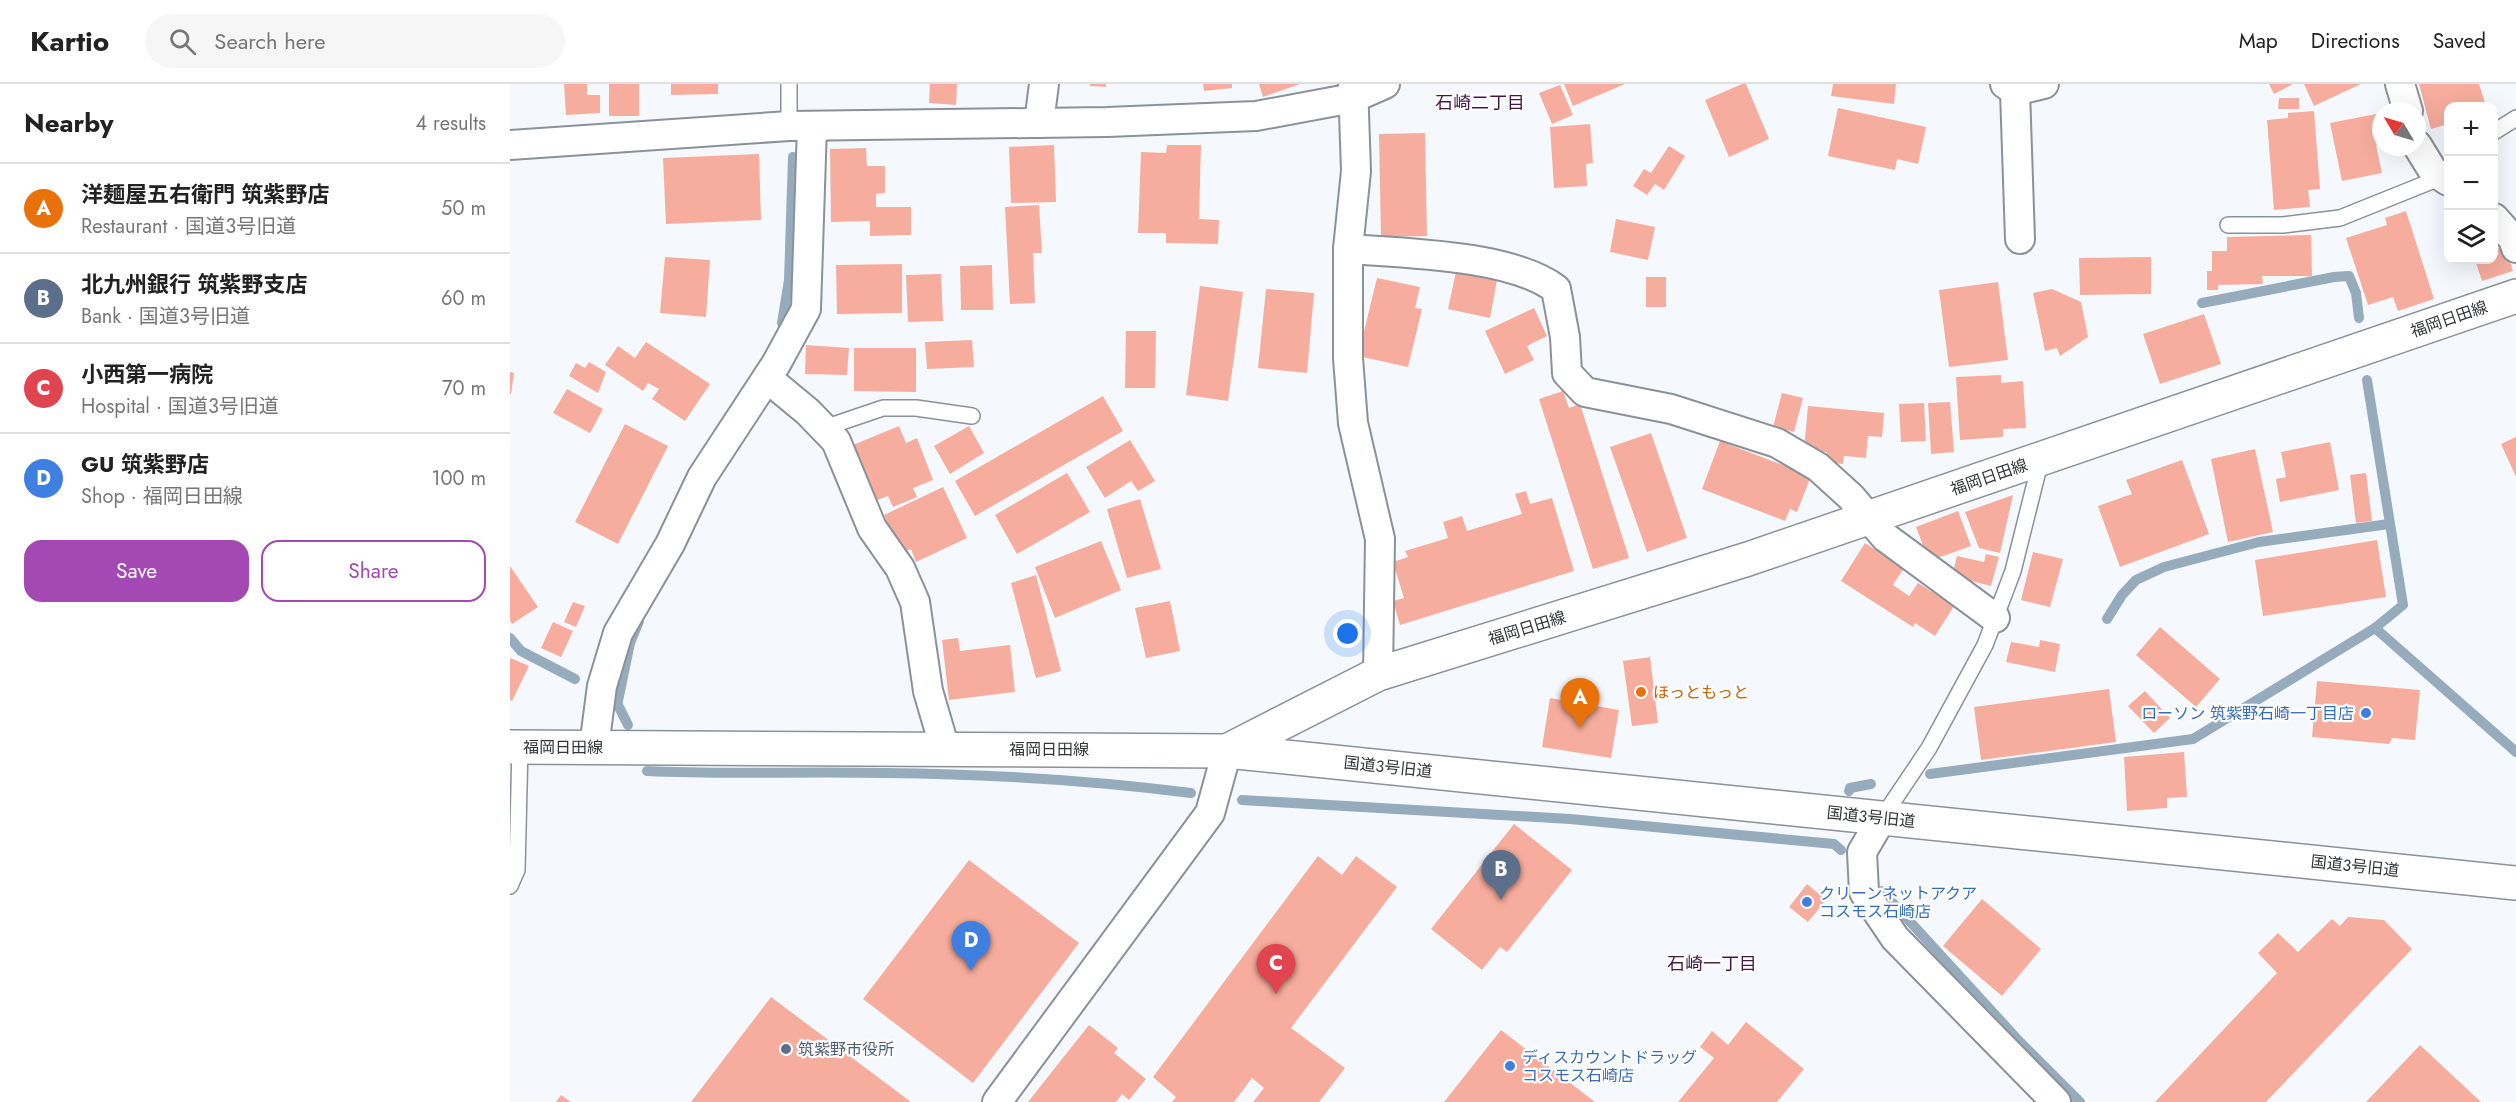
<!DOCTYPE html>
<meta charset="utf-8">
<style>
body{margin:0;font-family:Jost,"Noto Sans JP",sans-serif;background:#f6f6f6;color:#222}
.controls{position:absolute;right:18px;top:18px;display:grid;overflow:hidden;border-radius:12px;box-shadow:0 6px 24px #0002}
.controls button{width:54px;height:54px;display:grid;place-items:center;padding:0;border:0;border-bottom:2px solid #e0e0e0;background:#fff;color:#222;font:30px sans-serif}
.compass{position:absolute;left:1862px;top:18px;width:54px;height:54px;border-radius:50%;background:#fff;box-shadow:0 6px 24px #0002;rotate:308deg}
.you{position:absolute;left:838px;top:550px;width:21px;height:21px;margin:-15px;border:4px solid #fff;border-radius:50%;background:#1a73e8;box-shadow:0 0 0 9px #1a73e833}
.badge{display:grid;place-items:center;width:39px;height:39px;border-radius:50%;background:#a449b3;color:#fff;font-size:20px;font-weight:700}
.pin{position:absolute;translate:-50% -50px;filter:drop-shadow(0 2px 3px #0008)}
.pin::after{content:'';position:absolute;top:32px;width:21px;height:18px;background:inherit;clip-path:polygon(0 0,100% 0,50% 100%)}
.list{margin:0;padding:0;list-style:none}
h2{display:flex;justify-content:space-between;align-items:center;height:78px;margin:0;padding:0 24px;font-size:26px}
h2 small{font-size:20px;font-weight:400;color:#767676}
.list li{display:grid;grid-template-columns:39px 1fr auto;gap:18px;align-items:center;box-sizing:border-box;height:90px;padding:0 24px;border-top:2px solid #e0e0e0}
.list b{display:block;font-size:22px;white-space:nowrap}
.list p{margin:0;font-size:20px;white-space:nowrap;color:#767676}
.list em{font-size:20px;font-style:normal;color:#767676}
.actions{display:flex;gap:12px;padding:18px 24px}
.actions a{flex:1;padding:14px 0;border:2px solid #a449b3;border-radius:18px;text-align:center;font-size:21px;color:#a449b3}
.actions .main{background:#a449b3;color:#fff}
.icon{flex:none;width:33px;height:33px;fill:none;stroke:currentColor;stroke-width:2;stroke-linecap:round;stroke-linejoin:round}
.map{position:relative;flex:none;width:2006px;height:1018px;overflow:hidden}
header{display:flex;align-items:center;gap:36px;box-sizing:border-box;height:84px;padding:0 30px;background:#fff;border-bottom:2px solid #e0e0e0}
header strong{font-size:28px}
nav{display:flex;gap:33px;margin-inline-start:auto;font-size:21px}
.search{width:420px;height:54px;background:#f6f6f6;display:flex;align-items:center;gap:15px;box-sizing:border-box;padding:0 21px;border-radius:33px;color:#767676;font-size:22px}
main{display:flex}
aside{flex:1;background:#fff}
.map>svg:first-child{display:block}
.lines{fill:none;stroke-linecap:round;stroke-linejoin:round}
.stream{stroke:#96abbc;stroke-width:10}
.building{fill:#f6ad9d}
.service-casing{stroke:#8b9198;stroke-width:18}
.minor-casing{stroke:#8b9198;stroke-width:32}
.tertiary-casing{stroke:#8b9198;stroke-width:36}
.secondary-casing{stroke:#8b9198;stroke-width:36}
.service{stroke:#fff;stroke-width:15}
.minor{stroke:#fff;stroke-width:28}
.tertiary{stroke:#fff;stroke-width:33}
.secondary{stroke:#fff;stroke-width:33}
.food-dot{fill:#e8710a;stroke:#fff;stroke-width:2}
.shop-dot{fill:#3f7fe0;stroke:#fff;stroke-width:2}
.service-dot{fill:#5c6f8a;stroke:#fff;stroke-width:2}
.labels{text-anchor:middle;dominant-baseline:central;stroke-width:4.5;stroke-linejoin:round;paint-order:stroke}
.street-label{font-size:16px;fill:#333538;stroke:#fff}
.food-label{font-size:16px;fill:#c56008;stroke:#fff;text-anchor:start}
.shop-label{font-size:16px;fill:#366cbe;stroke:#fff;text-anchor:start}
.service-label{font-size:16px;fill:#4e5e75;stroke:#fff;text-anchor:start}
.neighbourhood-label{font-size:18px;fill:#43174a;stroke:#fff}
</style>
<header>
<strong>Kartio</strong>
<div class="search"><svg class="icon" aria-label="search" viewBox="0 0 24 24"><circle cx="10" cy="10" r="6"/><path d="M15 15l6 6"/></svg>Search here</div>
<nav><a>Map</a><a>Directions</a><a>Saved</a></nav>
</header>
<main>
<aside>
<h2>Nearby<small>4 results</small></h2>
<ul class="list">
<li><span class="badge" style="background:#e8710a">A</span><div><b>洋麺屋五右衛門 筑紫野店</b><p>Restaurant · 国道3号旧道</p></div><em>50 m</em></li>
<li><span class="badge" style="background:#5c6f8a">B</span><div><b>北九州銀行 筑紫野支店</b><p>Bank · 国道3号旧道</p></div><em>60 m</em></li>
<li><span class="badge" style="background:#e0444e">C</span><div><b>小西第一病院</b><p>Hospital · 国道3号旧道</p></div><em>70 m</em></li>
<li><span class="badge" style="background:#3f7fe0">D</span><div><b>GU 筑紫野店</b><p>Shop · 福岡日田線</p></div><em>100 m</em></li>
</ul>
<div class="actions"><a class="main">Save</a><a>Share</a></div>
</aside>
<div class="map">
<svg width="2006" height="1018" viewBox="0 0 2006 1018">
<rect width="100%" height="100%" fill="#f5f9fe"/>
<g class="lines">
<g class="stream">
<path d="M1692,219l132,-26 15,-1 7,17 3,25"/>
<path d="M272,239l7,-43 4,-123"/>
<path d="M1597,535l15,-24 14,-15 28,-13 95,-25 130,-18"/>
<path d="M1865,544l141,124"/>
<path d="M0,554l11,13 54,28"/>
<path d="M105,615l13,26"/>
<path d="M108,617l12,-58 9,-22"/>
<path d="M137,687c79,4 159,0 238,2 102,1 205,7 306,20"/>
<path d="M1420,690l263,-35 182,-111 28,-23 -36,-225"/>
<path d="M1339,707l1,-3 21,-4"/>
<path d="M732,716l328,19 264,25 7,6"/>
<path d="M1372,807l137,150 61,61"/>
</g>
</g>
<g class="building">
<path d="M54,0h23v11h13v18l-34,2z"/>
<rect x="99" y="0" width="30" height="32"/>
<path d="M161,0h47v10l-47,1z"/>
<path d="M420,0h27l-1,21 -27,-2z"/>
<path d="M580,0h16v3l-16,-1z"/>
<path d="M693,0h29v4l-28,3z"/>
<path d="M749,0h41l-37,13z"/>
<path d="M1054,0h61l-52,22z"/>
<path d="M1232,0h4l23,55 -40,18 -24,-57z"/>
<path d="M1323,0h63l-2,20 -63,-8z"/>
<path d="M1759,0h24l-19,10z"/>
<path d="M1794,0h57l-47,22z"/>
<path d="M1909,0h60l7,22h-38v18l-17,5z"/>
<path d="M1050,1l13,30 -21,9 -13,-31z"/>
<path d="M1769,14h20v11h-21z"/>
<path d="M1328,24l88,19 -8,37 -21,-5 -2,11 -67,-14z"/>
<path d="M1804,27l6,78 -12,1 2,17 -36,3 -7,-90 21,-2v-5z"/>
<path d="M1866,30l5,30 -5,1 6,28 -40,8 -12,-58z"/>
<path d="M1080,40l3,39 -7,1 1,22 -33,2 -4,-61z"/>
<path d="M915,49l2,103 -46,1 -2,-103z"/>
<path d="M544,61l2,57 -45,1 -2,-56z"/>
<path d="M657,61h34l-2,74 20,1 -1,24 -52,-1v-10h-28l3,-81 25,1z"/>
<path d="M1159,62l16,10 -21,34 -9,-6 -8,11 -14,-9 11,-17 7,4z"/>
<path d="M356,64l1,18h18v27l-9,1v13h35v28l-41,1v-15l-39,1 -1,-73z"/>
<path d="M249,70l2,66 -95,4 -3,-66z"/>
<path d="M529,121l3,48h-9l2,50 -25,1 -5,-97z"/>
<path d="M1896,127l28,88 -36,12 -5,-14 -25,8 -22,-67 41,-13 -2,-7z"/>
<path d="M1106,135l39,8 -7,33 -38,-8z"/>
<path d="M1938,139v14l-4,-13z"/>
<path d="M1801,151l1,41h-50l1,8 -45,1v5h-11v-19h5v-20h15v-14z"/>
<path d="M1995,162l8,25 -31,10 -7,-21h19v-10z"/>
<path d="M155,173l45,3 -4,57 -46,-4z"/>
<path d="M1641,173v37l-71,1 -1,-37z"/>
<path d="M392,180v49l-65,1 -1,-49z"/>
<path d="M482,181l1,45h-32l-1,-44z"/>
<path d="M946,188l41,8 -7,38 -42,-9z"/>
<path d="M431,190l2,47 -35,1 -2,-47z"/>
<rect x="1136" y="193" width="20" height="30"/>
<path d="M867,194l43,9 -5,21 7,1 -14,58 -50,-11z"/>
<path d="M1488,198l10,78 -59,7 -10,-77z"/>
<path d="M690,202l43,6 -15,109 -42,-6z"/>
<path d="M756,205l48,4 -7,80 -49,-5z"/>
<path d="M1542,205l29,13 7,35 -28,19 -3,-8 -12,3 -12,-58z"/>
<path d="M1024,224l13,28 -20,10 7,14 -29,14 -20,-43z"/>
<path d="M1694,230l17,50 -61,20 -17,-50z"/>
<path d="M616,247h30l-1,57h-30z"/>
<path d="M462,256l2,27 -47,2 -2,-27z"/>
<path d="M136,258l64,42 -25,37 -33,-22 7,-10 -11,-6 -5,8 -38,-26 13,-19 17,12z"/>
<path d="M296,261l43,3 -2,27 -42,-1z"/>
<path d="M344,264h62v44l-62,-1z"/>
<path d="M79,278l17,10 -8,21 -29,-17 7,-13 9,5z"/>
<path d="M0,288l4,1 -3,21h-1z"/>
<path d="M1491,291v8l22,-2 3,47 -23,1v8l-43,3 -4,-63z"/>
<path d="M57,305l36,20 -13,24 -37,-20z"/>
<path d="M1053,307l6,17 11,-4 49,154 -36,11 -54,-170z"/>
<path d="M1272,309l21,5 -9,34 -21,-5z"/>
<path d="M593,312l20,35 -148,85 -20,-35z"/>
<path d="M1440,318l4,50 -23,2 -3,-51z"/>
<path d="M1414,319l2,38 -25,1 -2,-38z"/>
<path d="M1298,322l76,7 -2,24 -14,-1 -2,22 -22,-2 -1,8 -17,-2 1,-10 -23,-2z"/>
<path d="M115,340l43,22 -50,98 -43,-22z"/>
<path d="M389,342l7,17 11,-5 16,42 -20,8 4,9 -24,10 -5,-11 -13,5 -22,-56z"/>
<path d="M459,342l15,27 -34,21 -16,-28z"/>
<path d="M1141,349l36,105 -40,14 -37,-105z"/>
<path d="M2006,353v40l-15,-33z"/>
<path d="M620,356l25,41 -17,10 -7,-10 -26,17 -19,-31z"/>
<path d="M1210,357l91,35 -14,36 -7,-3 -5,12 -83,-32z"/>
<path d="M1820,358l9,48 -59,12 -4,-23 10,-2 -5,-25z"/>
<path d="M1745,365l18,83 -45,10 -17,-83z"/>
<path d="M1672,376l27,74 -89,33 -22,-61 34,-12 -6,-14z"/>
<path d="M557,389l23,39 -73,42 -22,-39z"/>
<path d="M1856,389l6,48 -16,2 -6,-48z"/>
<path d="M433,403l24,51 -51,24 -5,-13 -10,4 -17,-38z"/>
<path d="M1016,407l4,13 22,-6 22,73 -174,54 -7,-24 11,-3 -11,-36 15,-5 -3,-6 43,-13 -5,-16 19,-6 5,15 55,-17 -7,-20z"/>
<path d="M1503,411l-13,58 -21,-5 -14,-36z"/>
<path d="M630,415l21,70 -34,9 -20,-69z"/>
<path d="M1448,427l13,35 -42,15 -13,-34z"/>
<path d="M1867,456l9,57 -123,19 -8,-56z"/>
<path d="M591,457l20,49 -66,28 -20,-51z"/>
<path d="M1355,459l39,25 -11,17 16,11 9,-13 36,23 -19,30 -20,-13 -2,4 -72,-46z"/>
<path d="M1523,468l30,7 -13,48 -29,-7z"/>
<path d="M1476,470l13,3 -8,29 -39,-10 5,-20 27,6z"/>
<path d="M0,482l28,41 -26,17 -2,-4z"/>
<path d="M526,491l25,96 -25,7 -25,-95z"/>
<path d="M660,517l10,50 -34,7 -11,-50z"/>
<path d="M63,518l12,4 -9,21 -12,-5z"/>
<path d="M43,538l20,9 -12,26 -20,-9z"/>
<path d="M1650,543l60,52 -24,28 -60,-52z"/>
<path d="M448,554l2,13 50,-6 5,47 -66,8 -7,-60z"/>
<path d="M1530,556l20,4 -5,28 -49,-10 5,-20 28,5z"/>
<path d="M1140,573l8,66 -26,3 -9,-65z"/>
<path d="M0,574l19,8 -17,35 -2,-1z"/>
<path d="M1807,597l103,9 -5,50 -23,-2 -3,6 -77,-7z"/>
<path d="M1599,605l7,53 -135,18 -7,-53z"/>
<path d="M1635,607l25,27 -16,15 -26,-27z"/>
<path d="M1040,614l69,12 -8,48 -69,-11z"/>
<path d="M1674,668l3,45 -20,1v10l-40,3 -3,-54z"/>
<path d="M1004,740l58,46 -65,82 -7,-5 -18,23 -51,-41z"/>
<path d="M808,772l24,19 14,-19 41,31 -106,141 54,40 -26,34h-66l11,-14 -12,-10 -18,24h-62l4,-5 -23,-20z"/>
<path d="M459,776l110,83 -106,140 -110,-84z"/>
<path d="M1297,800l19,16 -18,22 -19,-15z"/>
<path d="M1472,815l59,50 -39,47 -59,-50z"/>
<path d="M1838,833l36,3 28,29 -146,153h-111l122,-129 -19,-20 20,-20 20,19 34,-33 8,7z"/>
<path d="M261,913l140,105h-220z"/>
<path d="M1236,938l58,47 -27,33h-99l36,-44 -14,-11 12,-16 16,14z"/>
<path d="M579,941l29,23 -4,5 32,26 -17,21 -7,-6 -6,8h-88z"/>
<path d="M991,946l94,72h-151z"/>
<path d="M1910,961l61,57h-115z"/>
<path d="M51,1011l10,7h-15z"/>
</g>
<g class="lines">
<defs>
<g id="service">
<path d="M279,0v42"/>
<path d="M1984,48l22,-14"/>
<path d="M1718,141h55l57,-7 102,-41"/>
<path d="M314,344l59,-20h33l56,8"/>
<path d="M1372,734l47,-70 56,-103 28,-74 28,-112"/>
<path d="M0,802l7,-16 3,-123"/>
</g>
<g id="minor">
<path d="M843,0l3,87 -8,78v109l5,65 27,116 -2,135"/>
<path d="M1495,0l10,7 29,-7"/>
<path d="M1890,0l8,27"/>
<path d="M1505,7l5,148"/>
<path d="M529,39l5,-39"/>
<path d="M0,61l279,-19 318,-4 149,-6 97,-18 32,-14"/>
<path d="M1907,61l16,26 15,10"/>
<path d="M1984,134l19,21 3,9"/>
<path d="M838,165c56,4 164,6 208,40l9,48 2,36 18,19 86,17 106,34 41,24 33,30 34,40 110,81"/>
<path d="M257,294l41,34 28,29 36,87 28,40 15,34 13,89 17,58"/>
<path d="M84,663l8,-61 16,-53 52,-89 32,-67 74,-113 30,-55 6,-183"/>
<path d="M1372,734l-20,34 2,40 31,46 161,164"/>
<path d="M487,1018l213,-289 17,-62"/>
</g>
<path id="tertiary" d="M717,667l1289,132"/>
<path id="secondary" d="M0,663l717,4 151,-77 370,-115 768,-263"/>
</defs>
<use href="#service" class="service-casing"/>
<use href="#minor" class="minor-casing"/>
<use href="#tertiary" class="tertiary-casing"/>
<use href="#secondary" class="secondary-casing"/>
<use href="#service" class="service"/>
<use href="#minor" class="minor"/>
<use href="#tertiary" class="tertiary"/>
<use href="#secondary" class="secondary"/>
</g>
<circle class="food-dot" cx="1131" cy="608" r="6"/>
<g class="shop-dot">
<circle cx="1856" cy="629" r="6"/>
<circle cx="1297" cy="818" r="6"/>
<circle cx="1000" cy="982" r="6"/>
</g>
<circle class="service-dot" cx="276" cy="965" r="6"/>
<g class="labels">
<g class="street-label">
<text transform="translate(1939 235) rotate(-19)">福岡日田線</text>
<text transform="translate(1479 393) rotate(-19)">福岡日田線</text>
<text transform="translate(1017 544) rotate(-17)">福岡日田線</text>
<text x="53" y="663">福岡日田線</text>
<text x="539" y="665">福岡日田線</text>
<text transform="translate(878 683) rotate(6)">国道3号旧道</text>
<text transform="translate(1361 733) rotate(6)">国道3号旧道</text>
<text transform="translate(1845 782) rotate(6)">国道3号旧道</text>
</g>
<g class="food-label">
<text x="1143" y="608">ほっともっと</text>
</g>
<g class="shop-label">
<text x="1844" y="629" text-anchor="end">ローソン 筑紫野石崎一丁目店</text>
<text x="1309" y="809">クリーンネットアクア<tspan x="1309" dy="18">コスモス石崎店</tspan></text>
<text x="1012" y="973">ディスカウントドラッグ<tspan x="1012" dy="18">コスモス石崎店</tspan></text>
</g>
<g class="service-label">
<text x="288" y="965">筑紫野市役所</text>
</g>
<g class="neighbourhood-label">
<text x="970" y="19">石崎二丁目</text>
<text x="1202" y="880">石崎一丁目</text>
</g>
</g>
</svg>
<div class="controls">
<button>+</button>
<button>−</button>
<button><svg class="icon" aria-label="layers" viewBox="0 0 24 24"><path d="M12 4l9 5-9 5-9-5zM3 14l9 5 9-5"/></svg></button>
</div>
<svg class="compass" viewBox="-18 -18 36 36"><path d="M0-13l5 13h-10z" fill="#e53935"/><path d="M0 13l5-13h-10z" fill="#767676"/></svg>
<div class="you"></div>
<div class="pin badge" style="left:1070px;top:644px;background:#e8710a">A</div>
<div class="pin badge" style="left:991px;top:816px;background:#5c6f8a">B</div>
<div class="pin badge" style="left:766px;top:910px;background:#e0444e">C</div>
<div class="pin badge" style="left:461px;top:887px;background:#3f7fe0">D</div>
</div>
</main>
